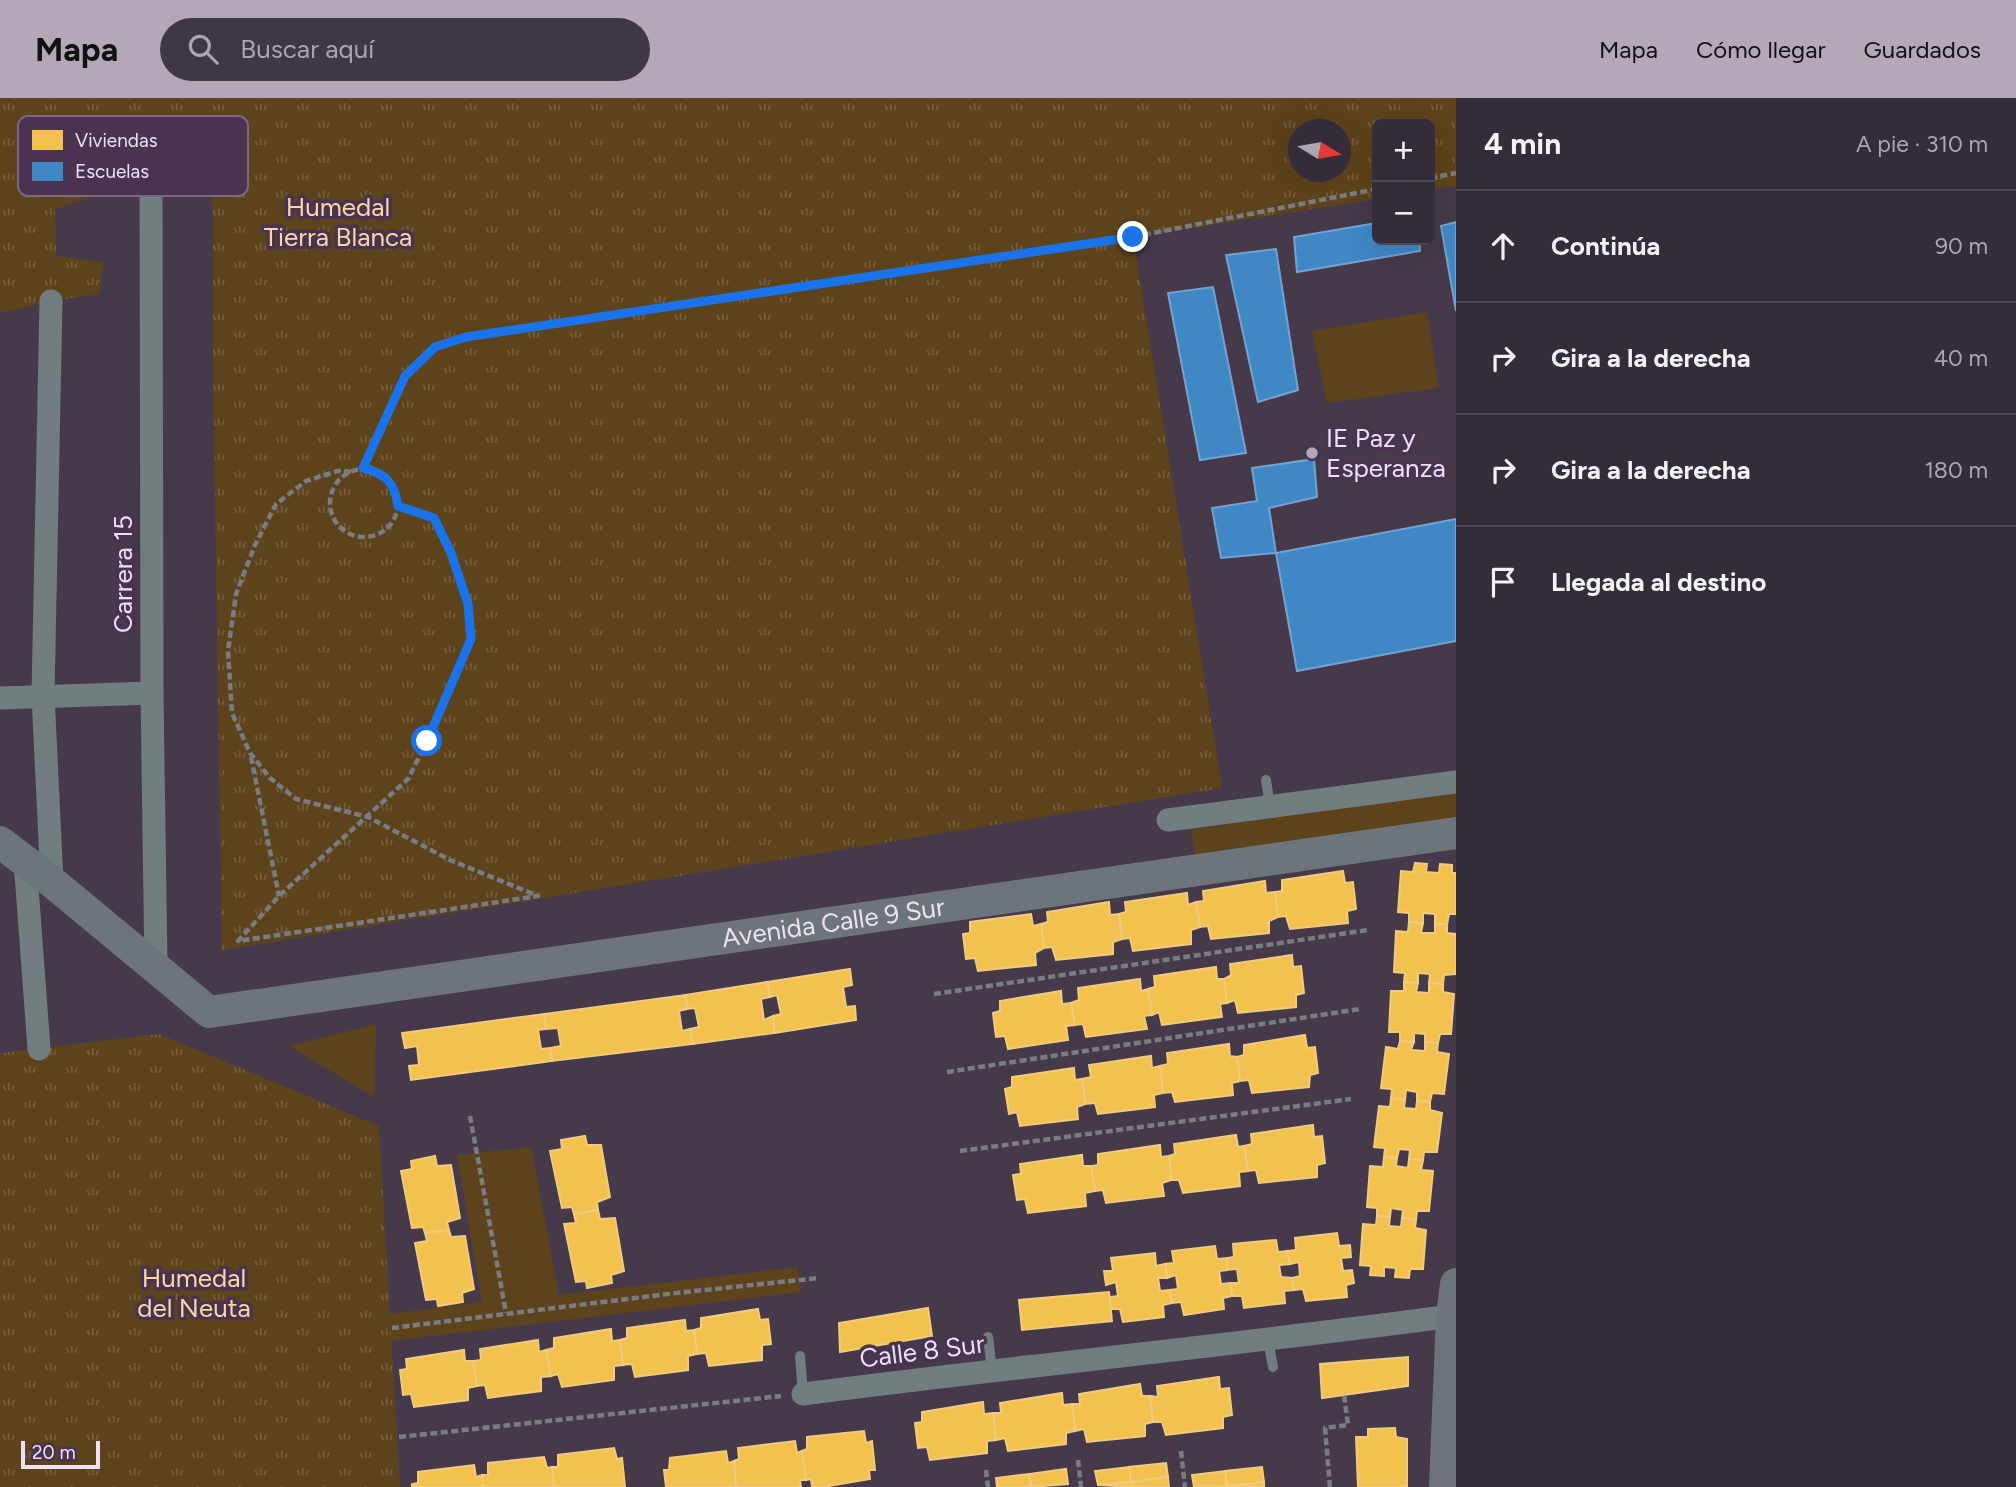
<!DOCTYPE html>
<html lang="es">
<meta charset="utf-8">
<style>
body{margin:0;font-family:Figtree,sans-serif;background:#3f3843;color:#f1f3f6}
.controls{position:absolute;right:21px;top:21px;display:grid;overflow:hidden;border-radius:10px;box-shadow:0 7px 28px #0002}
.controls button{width:63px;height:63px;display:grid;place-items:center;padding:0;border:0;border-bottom:2px solid #4e4853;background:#342c38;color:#f1f3f6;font:35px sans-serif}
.compass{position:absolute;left:1288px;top:21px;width:63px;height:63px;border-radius:50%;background:#342c38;box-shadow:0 7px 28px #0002;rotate:101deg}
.scale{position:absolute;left:21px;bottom:18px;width:79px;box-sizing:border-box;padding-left:7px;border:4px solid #eee1f4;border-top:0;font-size:19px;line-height:24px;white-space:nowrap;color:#eee1f4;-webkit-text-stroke:5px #493351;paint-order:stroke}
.stop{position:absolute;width:21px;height:21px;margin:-16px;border:5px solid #1a73e8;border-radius:50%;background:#fff}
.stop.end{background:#1a73e8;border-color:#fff;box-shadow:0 2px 7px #0008}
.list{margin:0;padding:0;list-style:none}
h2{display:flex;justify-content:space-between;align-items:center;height:91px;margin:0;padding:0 28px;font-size:30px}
h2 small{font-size:23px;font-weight:400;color:#a9a7ae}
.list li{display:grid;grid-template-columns:46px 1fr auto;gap:21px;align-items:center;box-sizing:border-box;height:112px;padding:0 28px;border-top:2px solid #4e4853}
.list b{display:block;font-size:26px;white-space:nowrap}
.list em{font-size:23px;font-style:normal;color:#a9a7ae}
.icon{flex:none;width:38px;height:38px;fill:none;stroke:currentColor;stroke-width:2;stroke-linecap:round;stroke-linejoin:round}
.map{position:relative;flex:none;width:1456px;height:1389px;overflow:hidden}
header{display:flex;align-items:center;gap:42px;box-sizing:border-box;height:98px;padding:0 35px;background:#b3a7b8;color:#111}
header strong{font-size:33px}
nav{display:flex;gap:38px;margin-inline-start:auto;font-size:24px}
.search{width:490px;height:63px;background:#3f3843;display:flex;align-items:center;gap:18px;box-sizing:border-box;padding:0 24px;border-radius:38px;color:#a9a7ae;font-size:26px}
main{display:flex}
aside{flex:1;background:#342c38}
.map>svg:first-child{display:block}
.grass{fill:#5d431c}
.park{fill:url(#park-tufts);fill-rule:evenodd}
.homes{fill:#f2c14e;stroke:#f1cb80;stroke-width:2}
.schools{fill:#3f88c5;stroke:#74a3d3;stroke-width:2}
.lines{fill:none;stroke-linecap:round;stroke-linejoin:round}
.path{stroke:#797c82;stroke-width:4.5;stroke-dasharray:7 3.5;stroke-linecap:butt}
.lane{stroke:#727d80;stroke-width:10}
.street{stroke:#727d80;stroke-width:23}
.secondary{stroke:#6e757a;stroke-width:32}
.route{stroke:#1a73e8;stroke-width:9}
.poi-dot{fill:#b3a7b8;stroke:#493351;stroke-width:2.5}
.labels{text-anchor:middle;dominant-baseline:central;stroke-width:7;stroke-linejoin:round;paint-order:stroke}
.park-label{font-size:26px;fill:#fbd7a3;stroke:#493351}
.poi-label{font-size:26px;fill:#eee1f4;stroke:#493351;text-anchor:start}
.street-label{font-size:26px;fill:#eee1f4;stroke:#493351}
.key{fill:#493351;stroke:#7b6782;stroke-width:2}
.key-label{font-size:19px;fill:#eee1f4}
</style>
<header>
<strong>Mapa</strong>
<div class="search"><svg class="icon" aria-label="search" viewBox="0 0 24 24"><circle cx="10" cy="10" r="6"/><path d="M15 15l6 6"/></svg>Buscar aquí</div>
<nav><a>Mapa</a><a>Cómo llegar</a><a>Guardados</a></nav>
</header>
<main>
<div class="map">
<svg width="1456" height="1389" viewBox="0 0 1456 1389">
<defs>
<pattern id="park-tufts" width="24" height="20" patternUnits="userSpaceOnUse" patternTransform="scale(1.75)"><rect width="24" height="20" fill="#5d431c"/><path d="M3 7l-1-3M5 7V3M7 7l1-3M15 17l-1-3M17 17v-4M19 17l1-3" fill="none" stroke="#755e3e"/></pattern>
</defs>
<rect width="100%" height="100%" fill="#463a4a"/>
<g class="grass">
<path d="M1427,214l12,76 -112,15 -15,-72z"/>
<path d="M1456,694v26l-261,36 -4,-25z"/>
<path d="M376,926l-2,73 -85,-51z"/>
<path d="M531,1049l28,148 239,-28 3,25 -410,49 -2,-27 93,-12 -25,-147z"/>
</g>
<g class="park">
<path d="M0,0h1456v88l-26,4v-66h-53v75l-244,38 89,551 -1000,162 -9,-585v-143l-3,-62 -155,49 1,47 47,6 -3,32 -49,7 -51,12zM1298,32h42v42h-42z"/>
<path d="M159,936l220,92 21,361h-400v-434z"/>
</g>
<g class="homes">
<path d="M1415,765l12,1 -1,8 13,1 1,-9 12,1v8h4v41h-7l-2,11 -12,-2v-9l-12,-1v10l-14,-1v-9l-11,-1 3,-41 12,1z"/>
<path d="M1343,773l2,12 8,-1 3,27 -9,2 1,12 -58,6 -4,-13 -8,1 -3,-25 7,-1v-11z"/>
<path d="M1265,783l1,12 9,-1 3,25 -9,4v12l-58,6 -3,-13 -8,1 -4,-25 8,-1 -1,-10z"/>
<path d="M1187,795l1,12 8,-3 4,25 -9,3v14l-58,7 -3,-13 -8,1 -3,-25 7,-2 -1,-10z"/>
<path d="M1109,804l1,13 9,-1 3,25 -9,3v12l-57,6 -4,-13 -8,1 -3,-24 7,-2 -1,-10z"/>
<path d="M1031,816l2,12 8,-2 3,24 -9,5 1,12 -58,6 -3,-13 -9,1 -3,-25 7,-1v-11z"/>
<path d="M1409,824l14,1 -2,10h14v-10l12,2v8l9,1v40l-12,1 -1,9 -14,-1 1,-9 -12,-1v10l-14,-1 1,-9 -11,-1 2,-41 12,1z"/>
<path d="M1292,857l1,12 8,-1 3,27 -8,2v12l-58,6 -3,-13 -8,3 -3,-24 7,-4 -1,-11z"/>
<path d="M1216,869l1,12h7l3,24 -7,1 2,13 -60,8 -3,-13 -7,3 -4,-26 7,-2 -1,-11z"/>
<path d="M850,871l2,16 -9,2 3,20 9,-1 1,14 -82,13 -1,-17 8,-2 -4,-19 -7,2 -3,-15z"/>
<path d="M1140,881l1,12 7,-2 4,26 -8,1 3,13 -61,8 -3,-13 -8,1 -4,-22 8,-3 -1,-12z"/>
<path d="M767,884l3,15 -9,2 3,21 9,-4 1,17 -81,11 -3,-15 9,-2 -4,-19 -8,1 -2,-14z"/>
<path d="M1404,884l14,1 -2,9 13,1v-10l14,1v8l11,2 -3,40h-11l-2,9 -13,-1v-8l-11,-1v9l-14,-1v-9h-11l2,-41h13z"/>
<path d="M1061,893l1,13 9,-1 4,22 -9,1 2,14 -60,9 -3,-13 -9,1 -3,-24 7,-2v-10z"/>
<path d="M685,897l2,14 -8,2 3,20 8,-2 3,15 -141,17 -2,-13 11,-2 -3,-18 -12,1 -2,-15z"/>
<path d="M544,916l2,15 -8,1 3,19 9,-1 2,13 -141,19 -2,-14 10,-1 -2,-19 -12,2 -3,-15z"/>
<path d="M1305,937l2,13 8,-1 3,26 -8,2 -1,12 -57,6 -3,-13 -9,1 -3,-24 7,-2v-10z"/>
<path d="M1400,943l14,1 -3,8 14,1v-9l13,1 -1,9 12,2 -5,40 -12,-1 -2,9 -13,-1v-9l-11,-2 -1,10 -14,-2 1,-9 -11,-1 5,-41 12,2z"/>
<path d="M1229,946l1,12 7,1 3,24 -8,2 1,12 -58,7 -3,-10 -9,1 -3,-27 8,-2 -1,-11z"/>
<path d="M1151,958l1,12 8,-2 3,27 -9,2 1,12 -57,7 -3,-11 -10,1 -3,-25 9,-2 -2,-12z"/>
<path d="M1074,970l1,12 7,-1 3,25 -8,3 1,12 -58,7 -3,-14 -8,2 -4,-25 7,-2v-10z"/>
<path d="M1391,1000l14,2 -1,8 12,1 1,-8 13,1v8l12,3 -5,39h-13l-1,8 -14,-1 1,-9 -11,-1 -2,9 -13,-1 1,-9 -11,-1 5,-41 11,1z"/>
<path d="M1313,1027l1,12 8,-1 3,27 -8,2v12l-58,6 -3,-13 -8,1 -4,-25 8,-2 -1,-10z"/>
<path d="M1236,1037l2,12 6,-1 4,25 -9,1 1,14 -57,7 -4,-13h-8l-2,-24 6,-2 -1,-10z"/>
<path d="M585,1038l2,9h14l9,52 -13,5 1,8 -24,4 -2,-7 -10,1 -12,-57 12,-2 -1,-9z"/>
<path d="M1160,1047l1,12 8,-1 2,24 -9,3 2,13 -58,7 -3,-13 -8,1 -4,-25 7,-1v-11z"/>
<path d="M1082,1057l1,11h8l4,25 -10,2 1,13 -58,7 -3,-14 -8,1 -4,-25 8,-1 -1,-10z"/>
<path d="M435,1058l2,10 14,-1 9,53 -13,4 2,8 -24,3 -2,-6 -11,1 -11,-57 11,-2 -1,-8z"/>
<path d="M1384,1059l13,1 -1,8 12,2 1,-9 14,1 -2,10 12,1 -4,40h-12l-1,9 -14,-2 1,-8 -12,-2 -1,9 -13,-1v-8l-10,-1 3,-41 13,1z"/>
<path d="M598,1112l2,9 15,-1 9,53 -13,4 1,8 -25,5 -1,-7 -10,1 -12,-58 12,-1 -2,-9z"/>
<path d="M1377,1118l13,1 -1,9 12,1 1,-9 14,2 -1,8 11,2 -3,39h-13l-1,9 -14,-1 1,-9 -12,-1v9l-14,-1 1,-9 -11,-1 3,-41 13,1z"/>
<path d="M449,1132l2,7 14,-1 9,53 -12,4 1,9 -25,4 -1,-7 -11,1 -11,-57 12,-2 -2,-8z"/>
<path d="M1337,1135l2,13 11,-1 1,12 -10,1 2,13 9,-1 2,13 -8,2 1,12 -41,4 -3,-12 -9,1 -2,-12 8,-2 -1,-14 -9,2 -3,-13 9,-1 -1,-12z"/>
<path d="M1276,1142l2,12 9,-1 3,13 -11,1 2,12 11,1 2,12 -10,1 1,12 -41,5 -2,-12h-10l-2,-13h9l-2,-14 -10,1v-12l7,-1 -1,-13z"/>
<path d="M1215,1148l2,13 10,-1v12l-8,1 2,13 9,-1 2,13 -9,2 1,11 -40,6 -3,-13 -9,1 -3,-13 9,-1 -2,-14 -9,3 -2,-14 9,-1 -2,-12z"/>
<path d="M1155,1155l1,13 9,-2 2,14h-9l2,13 9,-1 3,13 -9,2 1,12 -41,5 -3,-13h-9l-1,-12 8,-1 -2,-14 -10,3 -2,-14h9l-2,-13z"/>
<path d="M1109,1194l3,29 -90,9 -3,-30z"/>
<path d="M928,1210l4,28 -92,16 -1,-29z"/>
<path d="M758,1211l2,11 8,-1 3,25 -9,1v15l-53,6 -3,-13 -9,1 -3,-24 7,-2v-10z"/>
<path d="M685,1222l1,11 8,-1 3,24 -9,2v14l-53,7 -3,-13 -9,1 -3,-25 7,-2v-10z"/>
<path d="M611,1231l1,12 8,-1 3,25 -9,1v14l-52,7 -4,-13 -7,2 -5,-26 8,-2v-10z"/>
<path d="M538,1242l1,12 7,-2 5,26 -10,1v14l-53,7 -3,-13 -8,1 -4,-25 8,-1 -1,-11z"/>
<path d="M464,1252l1,11h8l4,25 -9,2v12l-54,7 -3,-13 -8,1 -3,-25 7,-1 -1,-10z"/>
<path d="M1408,1259v29l-86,12 -2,-34z"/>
<path d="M1219,1279l1,12 9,-1 3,27 -9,2v11l-57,7 -4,-13h-9l-3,-26 8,1 -1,-11z"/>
<path d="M1140,1286l2,12h8l3,26 -8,2v12l-58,6 -3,-13 -9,2 -3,-27h8l-1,-10z"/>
<path d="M1062,1295l1,12 9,-1 3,27 -9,2v11l-58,7 -3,-13 -9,2 -3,-27h8l-1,-10z"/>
<path d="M983,1304l1,12 9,-1 3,27 -9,1v12l-57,7 -3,-13 -9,1 -3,-25 7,-1v-10z"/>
<path d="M1395,1330l1,9 11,2v48h-49l-2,-50h12v-8z"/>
<path d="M864,1333l2,12 6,-2 3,29h-6l1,9 -47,8h-11l-1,-8 -5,1 -4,-29 5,-2v-12z"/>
<path d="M795,1343l2,12 5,-2 4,29h-6l1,7h-65l-2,-26 5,-2 -1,-11z"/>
<path d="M614,1350l3,11 5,-1 3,29h-71l-2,-20h6v-12z"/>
<path d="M726,1353l2,12 6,-2 2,26h-70l-2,-17h5l1,-12z"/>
<path d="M544,1359l3,11 5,-1 2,20h-71l-1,-12h6v-12z"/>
<path d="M1166,1365l2,14 -37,5 -2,-15z"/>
<path d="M474,1367l2,12 6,-2 1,12h-71v-3l6,-1v-11z"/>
<path d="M1129,1369l2,15 -33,3 -3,-14z"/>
<path d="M1262,1369l2,15 -37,4 -2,-15z"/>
<path d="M1066,1371l2,15 -37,3 -2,-13z"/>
<path d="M1225,1373l2,15 -33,1 -2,-12z"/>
<path d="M1029,1376l2,13h-34l-1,-9z"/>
<path d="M1168,1379l1,10h-37l-1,-5z"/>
<path d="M1131,1384l1,5 -34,-2z"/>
<path d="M1264,1384v5l-37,-1z"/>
</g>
<g class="schools">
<path d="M1456,124v89l-15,-85z"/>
<path d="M1377,125v17h42l1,11 -123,21 -3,-35z"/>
<path d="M1276,151l22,141 -40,12 -32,-147z"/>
<path d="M1213,189l33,166 -46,7 -32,-167z"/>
<path d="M1314,361l3,38 -48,11 7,45 -55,5 -9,-50 45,-7 -5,-33z"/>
<path d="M1456,421v122l-159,30 -21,-118z"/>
</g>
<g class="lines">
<g class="path">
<path d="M1430,80l26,-5"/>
<path d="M363,370l42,-92 30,-29 31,-10 667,-100 244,-48"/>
<circle cx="364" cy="405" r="34"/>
<path d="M351,374l-10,-2 -35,11 -30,23 -21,41 -19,49 -8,57 4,62 18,40 20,25 26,21 72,18 82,43 88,36 -300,45 41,-45 129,-117 19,-38 44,-102 -3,-35 -17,-51 -17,-35 -36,-12"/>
<path d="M251,659l28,139"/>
<path d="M934,896l434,-64"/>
<path d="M947,974l413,-63"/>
<path d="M470,1018l36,197"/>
<path d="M960,1053l391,-52"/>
<path d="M392,1230l284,-35 143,-15"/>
<path d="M399,1339l382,-41"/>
<path d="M1181,1353l4,36"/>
<path d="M1078,1362l3,27"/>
<path d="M986,1372l2,17"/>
<path d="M1330,1389l-5,-59 23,-3 -4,-30"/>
</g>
<g class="lane">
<path d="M1266,682l4,26"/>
<path d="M988,1239l4,33"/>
<path d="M1268,1242l5,27"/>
<path d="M800,1258l3,38"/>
</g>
<g class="street">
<path d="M151,82l1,513 4,275"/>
<path d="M51,203l-8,394 9,187"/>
<path d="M0,600l152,-5"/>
<path d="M1168,722l288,-38"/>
<path d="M25,762l14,189"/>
<path d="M803,1296c216,-28 433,-49 649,-78"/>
</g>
<g class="secondary">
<path id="s1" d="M0,744l52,40 157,130 1247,-179"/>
<path d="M1445,1389l7,-171 4,-32"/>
</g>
</g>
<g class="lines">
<path class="route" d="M427,643l44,-102 -3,-35 -17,-51 -17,-35 -36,-12c-3,-23 -13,-33 -35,-38l42,-92 30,-29 31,-10 667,-100"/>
</g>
<circle class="poi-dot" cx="1312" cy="355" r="7"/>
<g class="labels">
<g class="park-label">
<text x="338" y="109">Humedal<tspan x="338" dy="30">Tierra Blanca</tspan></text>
<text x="194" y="1180">Humedal<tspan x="194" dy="30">del Neuta</tspan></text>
</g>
<g class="poi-label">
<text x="1326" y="340">IE Paz y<tspan x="1326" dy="30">Esperanza</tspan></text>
</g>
<g class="street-label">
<text transform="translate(123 476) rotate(-90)">Carrera 15</text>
<text stroke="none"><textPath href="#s1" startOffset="900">Avenida Calle 9 Sur</textPath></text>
<text transform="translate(922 1253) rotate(-7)">Calle 8 Sur</text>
</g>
</g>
<rect x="18" y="18" width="230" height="80" rx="10" class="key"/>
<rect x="32" y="32" width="31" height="20" fill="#f2c14e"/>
<rect x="32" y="64" width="31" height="19" fill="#3f88c5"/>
<g class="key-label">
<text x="75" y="49">Viviendas</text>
<text x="75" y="80">Escuelas</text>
</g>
</svg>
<div class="controls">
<button>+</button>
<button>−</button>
</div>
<svg class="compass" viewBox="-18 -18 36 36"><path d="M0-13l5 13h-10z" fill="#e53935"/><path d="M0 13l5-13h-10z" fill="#a9a7ae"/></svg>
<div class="scale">20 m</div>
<div class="stop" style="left:427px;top:643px"></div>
<div class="stop end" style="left:1133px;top:139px"></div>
</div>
<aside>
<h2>4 min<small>A pie · 310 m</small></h2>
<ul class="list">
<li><svg class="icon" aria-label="ahead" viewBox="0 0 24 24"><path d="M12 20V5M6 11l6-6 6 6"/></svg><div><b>Continúa</b></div><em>90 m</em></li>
<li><svg class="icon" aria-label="right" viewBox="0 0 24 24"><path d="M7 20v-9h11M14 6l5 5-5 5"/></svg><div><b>Gira a la derecha</b></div><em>40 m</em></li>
<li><svg class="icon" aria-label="right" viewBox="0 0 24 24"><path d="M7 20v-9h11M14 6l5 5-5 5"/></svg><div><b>Gira a la derecha</b></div><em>180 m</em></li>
<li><svg class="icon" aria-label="arrive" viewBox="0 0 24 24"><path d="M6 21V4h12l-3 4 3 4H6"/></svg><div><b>Llegada al destino</b></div></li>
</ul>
</aside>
</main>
